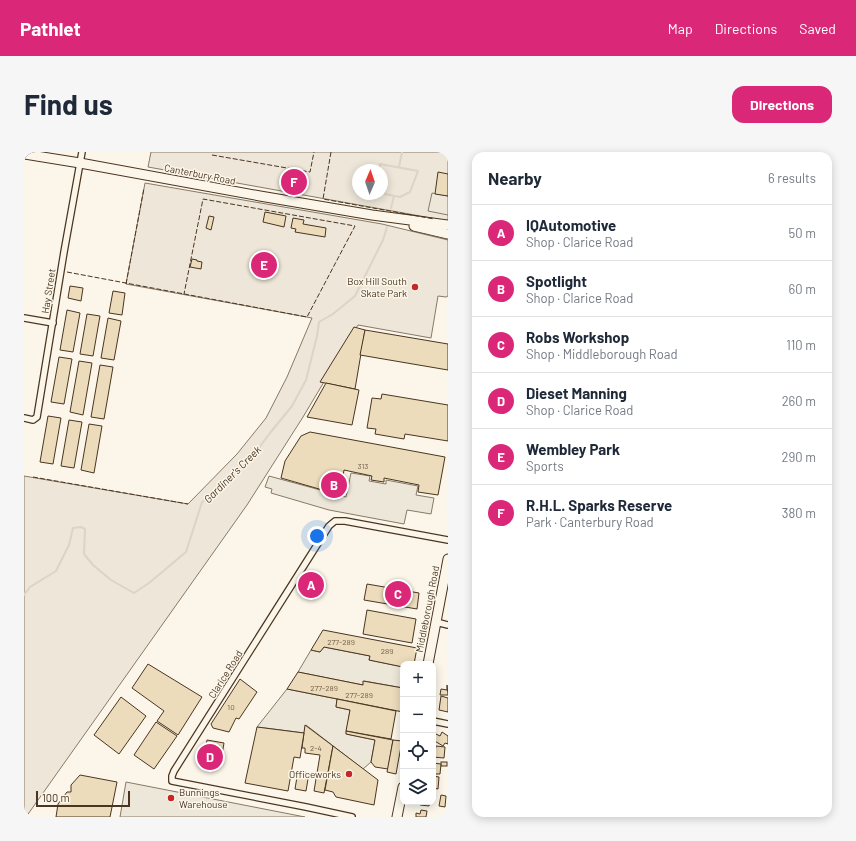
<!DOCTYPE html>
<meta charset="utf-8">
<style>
body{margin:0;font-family:Barlow,sans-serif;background:#f6f6f7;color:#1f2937}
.controls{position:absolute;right:12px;bottom:12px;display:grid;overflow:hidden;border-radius:8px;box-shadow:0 2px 10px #0003}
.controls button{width:36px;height:36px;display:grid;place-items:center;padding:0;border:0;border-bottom:1px solid #e0e1e3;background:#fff;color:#1f2937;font:20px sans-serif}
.compass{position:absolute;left:328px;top:12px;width:36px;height:36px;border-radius:50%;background:#fff;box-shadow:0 2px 10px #0003;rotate:2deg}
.scale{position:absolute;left:12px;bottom:10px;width:94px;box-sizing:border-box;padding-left:4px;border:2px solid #4a3520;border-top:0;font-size:11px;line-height:14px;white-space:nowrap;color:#4a3520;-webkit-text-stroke:3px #fbf6e9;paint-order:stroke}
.you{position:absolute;left:293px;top:384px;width:14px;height:14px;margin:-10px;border:3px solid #fff;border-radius:50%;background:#1a73e8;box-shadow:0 0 0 6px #1a73e833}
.badge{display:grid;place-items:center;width:26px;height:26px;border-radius:50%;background:#db2777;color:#fff;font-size:13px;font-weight:700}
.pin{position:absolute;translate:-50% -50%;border:2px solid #fff;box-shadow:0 1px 4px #0006}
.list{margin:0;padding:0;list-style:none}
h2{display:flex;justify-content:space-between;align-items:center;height:52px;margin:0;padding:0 16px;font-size:17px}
h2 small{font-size:13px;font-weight:400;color:#747a83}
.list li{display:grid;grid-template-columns:26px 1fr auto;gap:12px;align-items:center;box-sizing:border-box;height:56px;padding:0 16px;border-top:1px solid #e0e1e3}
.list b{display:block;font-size:15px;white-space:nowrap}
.list p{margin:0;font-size:13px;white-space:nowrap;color:#747a83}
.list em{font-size:13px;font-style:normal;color:#747a83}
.icon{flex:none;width:22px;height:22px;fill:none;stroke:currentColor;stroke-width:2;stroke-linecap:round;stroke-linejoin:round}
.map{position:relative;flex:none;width:424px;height:665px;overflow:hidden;border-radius:12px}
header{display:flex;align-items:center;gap:24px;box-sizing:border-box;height:56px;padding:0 20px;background:#db2777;color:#fff}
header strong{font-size:19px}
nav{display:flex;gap:22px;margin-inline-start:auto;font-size:14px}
.intro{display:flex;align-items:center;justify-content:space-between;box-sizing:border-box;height:96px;padding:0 24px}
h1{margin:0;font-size:28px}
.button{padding:10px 18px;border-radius:12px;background:#db2777;color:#fff;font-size:14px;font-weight:700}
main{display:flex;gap:24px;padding:0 24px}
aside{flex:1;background:#fff;border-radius:12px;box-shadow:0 2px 10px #0003}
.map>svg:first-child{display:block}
.green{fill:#ede6d9;stroke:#887966;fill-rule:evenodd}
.parking{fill:#ede7d9;stroke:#887966}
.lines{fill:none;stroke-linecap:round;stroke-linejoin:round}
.stream{stroke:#dcd4c6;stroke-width:2}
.building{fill:#ecdcbc;stroke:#4a3520}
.street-casing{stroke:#4a3520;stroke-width:8}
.primary-casing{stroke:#4a3520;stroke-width:11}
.street{stroke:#fbf6e9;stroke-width:5.5}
.primary{stroke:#fbf6e9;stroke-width:9}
.fence{stroke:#4a3520;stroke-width:1;stroke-dasharray:5 2;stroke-linecap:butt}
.poi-dot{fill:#c62828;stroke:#fbf6e9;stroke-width:1.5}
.labels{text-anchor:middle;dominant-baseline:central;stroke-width:3;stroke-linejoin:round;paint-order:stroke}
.number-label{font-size:8px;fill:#725f47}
.street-label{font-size:10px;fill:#4a3520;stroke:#fbf6e9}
.poi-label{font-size:10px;fill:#4a3520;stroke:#fbf6e9;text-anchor:end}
.water-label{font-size:11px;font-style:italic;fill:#4a3520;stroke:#fbf6e9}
</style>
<header>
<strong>Pathlet</strong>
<nav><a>Map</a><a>Directions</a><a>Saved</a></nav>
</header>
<div class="intro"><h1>Find us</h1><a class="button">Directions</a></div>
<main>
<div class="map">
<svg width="424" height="665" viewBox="0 0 424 665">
<rect width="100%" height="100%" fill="#fbf6e9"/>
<g class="green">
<path d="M127,0h297v69l-300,-54zM334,18h24v24h-24z"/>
<path d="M121,31l237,41 66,16v56l-2,1 -8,-1 -7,42 -73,-13 -55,92 -56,88 -221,312h-2v-341l164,28 49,-50 29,-36 21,-41 25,-59 -186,-34z"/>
</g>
<g class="parking">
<path d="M408,41l16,3v19l-20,-4z"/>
<path d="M327,321l19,3 -1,5 17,3v-4l32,6 -2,9 18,3 -3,16 -24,-4 -3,14 -75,-14 -58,-17 1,-4 -7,-2 4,-11 77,21z"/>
<path d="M300,495l46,9 -1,4 34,7v21l-39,-7 -1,4 -65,-13 13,-22 9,2z"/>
<path d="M263,537l50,10 -1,8 14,3 -4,24 29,6 -4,22 -8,7 -57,-44 -2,8 -47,-6z"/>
<path d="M102,630l179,35h-185z"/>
</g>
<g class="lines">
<g class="stream">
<path d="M375,15l3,-15"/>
<path d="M356,18v-6l38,7 -8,21 -10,5 -15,-3 -3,-5"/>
<path d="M367,56l3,-12"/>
<path d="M0,443l6,-8 26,-16 13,-26 4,-17 8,-1 4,2 -1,25 9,11 18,15 23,13 15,-10 37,-31 16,-50 12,-8 15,-16 24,-22 17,-23 22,-27 14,-26 11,-44 2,-14 14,-8 22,-18 28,-56 4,-13"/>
</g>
</g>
<g class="building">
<path d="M414,20l10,2v22l-13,-2z"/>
<path d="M241,60l21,4 -2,11 -21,-5z"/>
<path d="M185,64l5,1 -3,13 -5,-2z"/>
<path d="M269,66l11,2 -1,4 23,4 -1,9 -30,-5 1,-3 -5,-1z"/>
<path d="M168,107l5,1v1l5,1 -1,7 -11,-2z"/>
<path d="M46,134l13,2 -2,13 -13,-3z"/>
<path d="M89,139l12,2 -3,22 -13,-2z"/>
<path d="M43,158l13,3 -7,39 -13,-2z"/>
<path d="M63,162l13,2 -7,40 -13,-2z"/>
<path d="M84,166l13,3 -7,39 -13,-2z"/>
<path d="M330,175l11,3 -10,59 -35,-7z"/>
<path d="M341,178l83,14v26l-88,-15z"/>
<path d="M35,205l13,2 -8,45 -13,-2z"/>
<path d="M55,209l13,2 -9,52 -13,-3z"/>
<path d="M76,213l13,2 -9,52 -13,-2z"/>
<path d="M302,231l33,7 -7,35 -45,-8z"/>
<path d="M358,242l66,11v36l-43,-7 -1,5 -29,-5 1,-5 -9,-1 5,-30 9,1z"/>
<path d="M24,264l13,2 -8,46 -13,-2z"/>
<path d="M45,268l13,2 -8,46 -13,-2z"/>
<path d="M65,272l13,2 -8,47 -13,-3z"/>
<path d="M286,280l135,25 -7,38 -20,-3 1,-7 -35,-7v4l-13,-2 1,-4 -28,-6 -4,25 -59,-17 4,-17 16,-25z"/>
<path d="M343,432l52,9 -2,16 -53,-9z"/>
<path d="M343,458l49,9 -4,24 -49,-9z"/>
<path d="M299,478l94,18 -3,16h-11v3l-34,-7 1,-4 -46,-9 -4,5 -9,-2z"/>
<path d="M124,512l54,33 -24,38 -21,-14 7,-10 -32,-23z"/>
<path d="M274,520l65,13v-4l40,7v24l-116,-23z"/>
<path d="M216,527l17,13 -18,27 -3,-1 -7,14 -16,-4 -2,-4z"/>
<path d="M423,533l1,10h-8l1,-6 6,1z"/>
<path d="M417,544l7,2v14l-9,-2z"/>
<path d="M97,545l25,19 -27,38 -25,-19z"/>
<path d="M313,547l59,12 -5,28 -45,-8 4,-21 -14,-3z"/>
<path d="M132,570l21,14 -23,33 -20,-14z"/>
<path d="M281,573l28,21 -9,47 -10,-2 6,-36 -15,-2v-5h-3z"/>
<path d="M233,575l47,6 -4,25 -6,-1 -6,34 -43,-8z"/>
<path d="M322,579l47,9 -5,29 -13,-2 -4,-5 4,-22 -29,-6z"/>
<path d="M418,580l6,4v8l-3,-1 -2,3 -10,-6 3,-6 4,2z"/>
<path d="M183,588l17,3 -4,23 -23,-4 2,-12 6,2z"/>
<path d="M369,588l9,1 -6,33 -9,-2z"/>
<path d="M309,594l45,34 -4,25 -38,-8 -3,-5 -8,-2z"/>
<path d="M412,594l9,1 -1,11 -11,-1v-6l2,1z"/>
<rect x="417" y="610" width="6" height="4"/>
<path d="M409,611l8,1 -1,10h-7z"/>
<path d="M274,619l11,2 -3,18 -11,-2z"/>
<path d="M56,623l37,7 -7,35h-54l2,-13 9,-12h4v-7z"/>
<path d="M409,624l6,1 -1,12 -5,-1z"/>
<path d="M417,643l5,1 -1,11 -6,-1z"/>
<path d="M397,650h9l-1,4 -9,-1z"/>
<path d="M397,658l6,1 -1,6h-10v-4l4,1z"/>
</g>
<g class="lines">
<defs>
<g id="street">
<path d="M0,166l29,5"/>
<path d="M0,266l9,2 4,-3 27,-165 18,-100"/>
<path d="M412,470l12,3"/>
<path d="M409,569l15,3"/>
<path d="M328,665l-46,-10 -134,-26v-5l2,-5 155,-245 6,-5h10l103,19"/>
</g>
<g id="primary">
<path d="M0,2l56,9 180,33 112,19 76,10"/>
<path d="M390,74l34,8"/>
<path d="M404,512l20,-105"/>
<path d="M373,665l6,-30"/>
</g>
</defs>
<use href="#street" class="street-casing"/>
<use href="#primary" class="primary-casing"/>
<use href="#street" class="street"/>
<use href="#primary" class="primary"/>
<g class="fence">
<path d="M307,0l-8,47 111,20"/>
<path d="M188,3l98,17 4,-20"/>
<path d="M43,120l240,45 48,-91 -152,-27 -19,95"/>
<path d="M102,132l18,-96"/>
<path d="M9,325l155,27"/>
</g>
</g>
<g class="poi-dot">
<circle cx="391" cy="135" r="4"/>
<circle cx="325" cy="622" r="4"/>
<circle cx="147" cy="646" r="4"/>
</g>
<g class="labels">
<g class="number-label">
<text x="339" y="314">313</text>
<text x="317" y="490">277-289</text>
<text x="363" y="499">289</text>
<text x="300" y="536">277-289</text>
<text x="335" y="543">277-289</text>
<text x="207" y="555">10</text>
<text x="292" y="596">2-4</text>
</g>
<g class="street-label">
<text transform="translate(176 22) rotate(11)">Canterbury Road</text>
<text transform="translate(24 139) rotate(-81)">Hay Street</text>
<text transform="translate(403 457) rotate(-79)">Middleborough Road</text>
<text transform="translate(201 522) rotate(-58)">Clarice Road</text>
</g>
<g class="poi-label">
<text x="383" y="129">Box Hill South<tspan x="383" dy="12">Skate Park</tspan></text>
<text x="317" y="622">Officeworks</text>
<text x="155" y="640" text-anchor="start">Bunnings<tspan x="155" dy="12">Warehouse</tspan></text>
</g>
<g class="water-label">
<text transform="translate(208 322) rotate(-45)">Gardiner's Creek</text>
</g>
</g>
</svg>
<div class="controls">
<button>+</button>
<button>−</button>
<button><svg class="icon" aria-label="locate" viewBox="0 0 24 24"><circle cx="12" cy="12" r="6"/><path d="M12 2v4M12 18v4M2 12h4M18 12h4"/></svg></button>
<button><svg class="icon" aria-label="layers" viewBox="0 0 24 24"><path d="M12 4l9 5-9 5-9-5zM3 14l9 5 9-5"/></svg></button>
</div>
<svg class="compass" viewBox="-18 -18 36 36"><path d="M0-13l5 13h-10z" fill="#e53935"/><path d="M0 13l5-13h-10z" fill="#747a83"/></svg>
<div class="scale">100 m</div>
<div class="you"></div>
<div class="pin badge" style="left:287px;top:433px">A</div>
<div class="pin badge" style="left:310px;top:333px">B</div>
<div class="pin badge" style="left:374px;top:442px">C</div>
<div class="pin badge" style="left:186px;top:605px">D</div>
<div class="pin badge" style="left:240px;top:113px">E</div>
<div class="pin badge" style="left:270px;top:30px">F</div>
</div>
<aside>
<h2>Nearby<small>6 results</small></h2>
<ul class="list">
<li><span class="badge">A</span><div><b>IQAutomotive</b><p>Shop · Clarice Road</p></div><em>50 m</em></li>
<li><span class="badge">B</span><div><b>Spotlight</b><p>Shop · Clarice Road</p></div><em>60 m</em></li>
<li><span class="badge">C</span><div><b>Robs Workshop</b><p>Shop · Middleborough Road</p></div><em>110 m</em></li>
<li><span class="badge">D</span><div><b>Dieset Manning</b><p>Shop · Clarice Road</p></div><em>260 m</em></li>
<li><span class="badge">E</span><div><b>Wembley Park</b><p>Sports</p></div><em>290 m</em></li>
<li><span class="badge">F</span><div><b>R.H.L. Sparks Reserve</b><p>Park · Canterbury Road</p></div><em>380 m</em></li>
</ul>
</aside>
</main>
